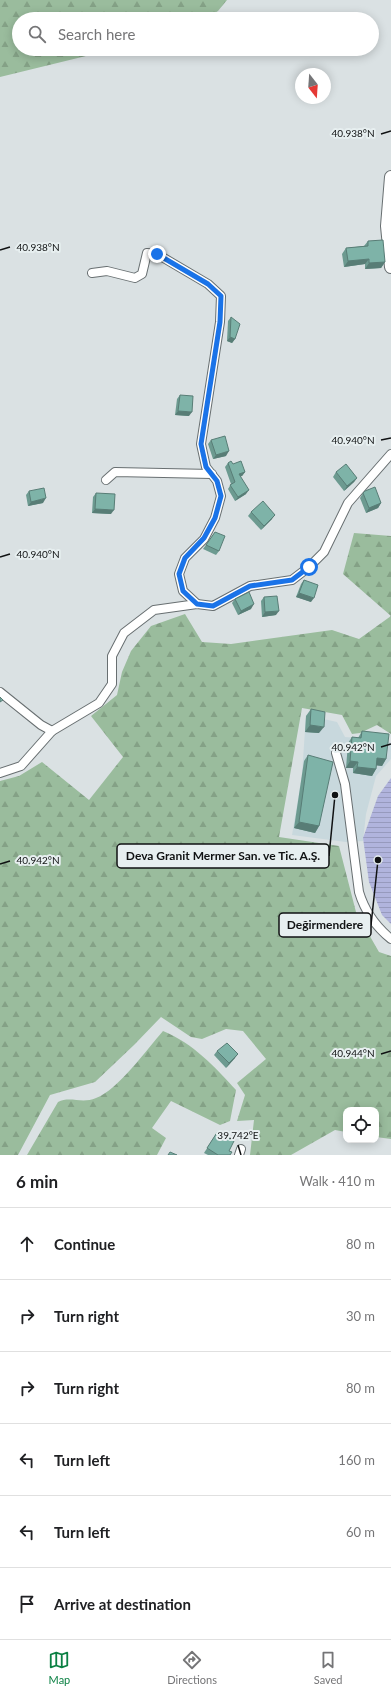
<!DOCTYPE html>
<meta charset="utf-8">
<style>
body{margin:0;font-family:Lato,sans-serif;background:#f2f2f2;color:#202124}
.controls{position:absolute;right:12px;bottom:12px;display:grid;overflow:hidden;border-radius:8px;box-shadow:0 2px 10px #0003}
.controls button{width:36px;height:36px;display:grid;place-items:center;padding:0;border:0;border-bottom:1px solid #e0e0e0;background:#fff;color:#202124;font:20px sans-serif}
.compass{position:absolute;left:295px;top:68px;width:36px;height:36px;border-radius:50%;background:#fff;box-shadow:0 2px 10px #0003;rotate:163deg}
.stop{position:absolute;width:12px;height:12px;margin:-9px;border:3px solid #1a73e8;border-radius:50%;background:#fff}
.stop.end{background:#1a73e8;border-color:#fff;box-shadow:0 1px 4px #0008}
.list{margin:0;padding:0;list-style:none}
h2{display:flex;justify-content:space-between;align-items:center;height:52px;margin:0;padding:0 16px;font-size:17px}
h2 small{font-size:13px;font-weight:400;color:#757577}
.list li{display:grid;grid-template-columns:26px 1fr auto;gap:12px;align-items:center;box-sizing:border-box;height:72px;padding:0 16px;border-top:1px solid #e0e0e0}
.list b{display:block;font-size:15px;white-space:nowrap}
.list em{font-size:13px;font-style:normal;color:#757577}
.icon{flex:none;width:22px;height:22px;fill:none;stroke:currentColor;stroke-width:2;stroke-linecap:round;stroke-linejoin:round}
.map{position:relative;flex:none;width:391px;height:1155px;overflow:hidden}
.search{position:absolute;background:#fff;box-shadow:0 2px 10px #0003;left:12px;right:12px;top:12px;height:44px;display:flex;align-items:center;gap:10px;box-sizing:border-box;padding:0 14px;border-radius:22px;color:#757577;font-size:15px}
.sheet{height:484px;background:#fff}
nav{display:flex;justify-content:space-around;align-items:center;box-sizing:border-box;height:56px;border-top:1px solid #e0e0e0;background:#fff;font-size:11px;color:#757577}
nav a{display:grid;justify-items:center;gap:2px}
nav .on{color:#0b8043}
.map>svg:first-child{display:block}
.built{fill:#c8d8dd}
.forest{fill:url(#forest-firs)}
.water{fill:url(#water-rules)}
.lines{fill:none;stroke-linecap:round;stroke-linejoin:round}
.street-casing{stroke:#686f71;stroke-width:10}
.secondary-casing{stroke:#686f71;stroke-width:14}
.street{stroke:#fff;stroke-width:8}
.secondary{stroke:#fff;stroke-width:12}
.wall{fill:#6c9a90}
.shaded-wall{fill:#587d76}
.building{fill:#7eb3a8;stroke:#587d76}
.route{stroke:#1a73e8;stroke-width:5}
.ticks{fill:none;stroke:#101213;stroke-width:1.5}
.ticks-label{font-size:10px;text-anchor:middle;fill:#101213;stroke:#e7eff0;stroke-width:4;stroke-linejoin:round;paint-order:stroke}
.leader{fill:none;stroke:#101213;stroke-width:1.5}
.callout-dot{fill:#101213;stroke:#e7eff0;stroke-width:1.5}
.callout{fill:#e7eff0;stroke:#101213;stroke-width:1.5}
.callout-label{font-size:12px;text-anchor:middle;font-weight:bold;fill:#101213}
</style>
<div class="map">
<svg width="391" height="1155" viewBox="0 0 391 1155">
<defs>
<pattern id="forest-firs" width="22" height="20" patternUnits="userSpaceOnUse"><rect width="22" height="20" fill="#9abc9d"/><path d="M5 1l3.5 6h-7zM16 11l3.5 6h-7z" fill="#84a186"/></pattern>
<pattern id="water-rules" width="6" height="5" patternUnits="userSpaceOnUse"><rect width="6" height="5" fill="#b1b4dd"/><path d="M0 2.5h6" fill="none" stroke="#979abd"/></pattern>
</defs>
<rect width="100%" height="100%" fill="#dae1e3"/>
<path class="built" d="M306,715l31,7 8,15 12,1 10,-5 12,1 12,9v16l-15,17 -10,38 -3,27 -17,1 -54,-7 10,-60z"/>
<g class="forest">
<path d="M0,0h227l-9,11 -13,8h-186v30h117l-50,7 -86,21z"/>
<path d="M354,533l37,3v198l-14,-9 -17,8 -8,1 -10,-19 -40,-7 -23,129 60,9 17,66 23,40 12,4v183l-15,-2v-27h-30v22l-11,-2 -44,25h-41l4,-35 -17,1 8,-26 -8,-12 29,-24 -23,-28 -17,-2 -24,10 -11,-2 -30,-20 -27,28 -39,37 -45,13 -32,60h-18v-374l19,-5 23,-14 47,38 34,-43 -32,-41 26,-21 5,-23 9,-21 20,-25 34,-12 17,28 29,2 101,-14 27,9 32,-23 -48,-42z"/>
<path d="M163,1031c31,13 51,35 73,59l-6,31 -10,4 -49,-24 -19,27 14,10 -9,17h-130l31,-53c12,-6 24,2 38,-4 22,-8 51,-49 67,-67z"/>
</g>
<path class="water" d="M391,778v146l-9,-9 -13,-33 -6,-44 15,-42z"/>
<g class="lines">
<defs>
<g id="street">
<path d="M92,273l15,-2 28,7 7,-4 5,-21 10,1 51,30 13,12 -1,26 -19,122 5,23 11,14 4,15 -6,22 -11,21 -19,19 -6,16 4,17 14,13"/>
<path d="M106,480l9,-8 97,2"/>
<path d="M0,692l41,33 11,6"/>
<path d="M336,753l9,31 14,108c6,20 16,34 32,47"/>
<path d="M0,773l21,-7 31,-35 47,-28 13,-19v-28l12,-23 30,-23 43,-6 16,2 37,-20 42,-6 17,-13 15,-15 24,-49 43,-49"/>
<path d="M239,1155l2,-6"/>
</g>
<path id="secondary" d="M391,177l-4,49 4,41"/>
</defs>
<use href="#street" class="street-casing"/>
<use href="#secondary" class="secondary-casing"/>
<use href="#street" class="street"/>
<use href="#secondary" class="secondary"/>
</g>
<g class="wall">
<path d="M368,241l17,21 -4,6 -16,1v-5l-21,3 -2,-13 4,-6 18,-2z"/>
<path d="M231,317l4,22 -3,4 -5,-2 1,-20z"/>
<path d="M180,395l9,21 -14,-1 2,-16z"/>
<path d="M211,440l15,16 -13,3 -5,-15z"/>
<path d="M228,463l5,1 12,8 -3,4h-2l6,18 -11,7 -7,-12 3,-5 -6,-17z"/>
<path d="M336,472l21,6 -3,4 -10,9 -11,-14z"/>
<path d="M29,491l14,12 -15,3 -2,-11z"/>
<path d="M96,493l15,21 -19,-1 1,-16z"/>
<path d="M363,493l18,10 -3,5 -12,5 -6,-15z"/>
<path d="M251,512l21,7 -11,11 -13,-14z"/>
<path d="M215,532l4,19 -3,4 -13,-6z"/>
<path d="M304,580l7,22 -15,-5 5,-13z"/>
<path d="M264,597l12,18 -14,2 -1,-16z"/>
<path d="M235,599l16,10 -13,6 -6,-12z"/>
<path d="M311,709l8,24 -14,-1 1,-16z"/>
<path d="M362,731l24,28 -4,7 -6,-1v4l-4,7 -19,-3v-5h-7l2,-25 4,-6 6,1z"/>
<path d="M308,755l11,71 -4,7 -21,-5 10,-67z"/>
<path d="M217,1051l18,7 -9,10 -12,-13z"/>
<path d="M218,1131l11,20 1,4h-22l-4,-2z"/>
</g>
<g class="shaded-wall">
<path d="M369,259l-4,5 -21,3 4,-6z"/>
<path d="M385,262l-4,6 -16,1 4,-6z"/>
<path d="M230,337l5,2 -3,4 -5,-2z"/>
<path d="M178,411l14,1 -3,4 -14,-1z"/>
<path d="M229,451l-3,5 -13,3 3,-4z"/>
<path d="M245,472l-3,4 -6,2 3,-4z"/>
<path d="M357,478l-3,4 -10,9 3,-5z"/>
<path d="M249,490l-3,4 -11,7 3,-4z"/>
<path d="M46,498l-3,5 -15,3 3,-4z"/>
<path d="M381,503l-3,5 -12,5 3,-5z"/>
<path d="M95,509l19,1 -3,4 -19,-1z"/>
<path d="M275,515l-3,4 -11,11 3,-4z"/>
<path d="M299,593l15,5 -3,4 -15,-5z"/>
<path d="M254,604l-3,5 -13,6 3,-4z"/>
<path d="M279,611l-3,4 -14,2 3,-5z"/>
<path d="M310,725l14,2 -5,6 -14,-1z"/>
<path d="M377,758l9,1 -4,7 -9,-1z"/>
<path d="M350,761l8,1 -5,6h-7z"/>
<path d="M357,767l19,2 -4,7 -19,-3z"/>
<path d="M299,822l20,4 -4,7 -21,-5z"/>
<path d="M238,1054l-3,4 -9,10 3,-5z"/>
</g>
<g class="building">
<path d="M383,240l2,22 -16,1v-4l-21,2 -2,-13 22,-2v-5z"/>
<path d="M231,317l9,7 -5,15 -5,-2z"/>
<path d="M180,395l13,1 -1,16 -14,-1z"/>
<path d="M225,436l4,15 -13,4 -5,-15z"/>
<path d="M231,461l2,3 8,-3 4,11 -6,2 10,16 -11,7 -8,-12 5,-3 -7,-19z"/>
<path d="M346,464l11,14 -10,8 -11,-14z"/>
<path d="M375,487l6,16 -12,5 -6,-15 2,-2z"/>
<path d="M44,488l2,10 -15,4 -2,-11z"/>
<path d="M96,493l19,1 -1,16 -19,-1z"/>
<path d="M263,501l12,14 -11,11 -13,-14z"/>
<path d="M215,532l10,4 -6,15 -13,-6z"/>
<path d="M304,580l14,5 -4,13 -15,-5z"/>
<path d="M249,592l5,12 -13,7 -6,-12z"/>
<path d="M277,596l2,15 -14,1 -1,-15z"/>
<path d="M0,697l3,3 -3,2z"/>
<path d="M311,709l14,3 -1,15 -14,-2z"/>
<path d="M362,731l27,3 -3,25 -9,-1 -1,11 -19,-2 1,-5 -8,-1 2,-24 9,1z"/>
<path d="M308,755l25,7 -14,64 -20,-4z"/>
<path d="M227,1043l11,11 -9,9 -12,-12z"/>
<path d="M218,1131l16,10 -5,10 3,1 -2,3h-12l-11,-7z"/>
<path d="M170,1152l7,3h-9z"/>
</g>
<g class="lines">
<path class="route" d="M157,254l51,30 13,12 -1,26 -19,122 5,23 11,14 4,15 -6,22 -11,20 -19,20 -6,16 4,17 14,13 16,2 37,-20 42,-6 17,-13"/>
</g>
<path class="ticks" d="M381,134l10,-3M0,250l10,-3M381,440l10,-2M0,557l10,-3M381,747l10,-3M0,864l10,-3M381,1054l10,-3M238,1145l3,10"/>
<g class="ticks-label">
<text x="353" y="137">40.938°N</text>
<text x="38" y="251">40.938°N</text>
<text x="353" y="444">40.940°N</text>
<text x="38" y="558">40.940°N</text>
<text x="353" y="751">40.942°N</text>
<text x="38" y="864">40.942°N</text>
<text x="353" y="1057">40.944°N</text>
<text x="238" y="1139">39.742°E</text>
</g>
<path class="leader" d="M335 795L329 856M378 860L371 925"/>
<g class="callout-dot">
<circle cx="335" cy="795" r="4"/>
<circle cx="378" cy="860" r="4"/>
</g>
<g class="callout">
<rect x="117" y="844" width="212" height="24" rx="4"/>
<rect x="279" y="913" width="92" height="24" rx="4"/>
</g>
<g class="callout-label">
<text x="223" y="860">Deva Granit Mermer San. ve Tic. A.Ş.</text>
<text x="325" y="929">Değirmendere</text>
</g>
</svg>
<div class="controls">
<button><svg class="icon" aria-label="locate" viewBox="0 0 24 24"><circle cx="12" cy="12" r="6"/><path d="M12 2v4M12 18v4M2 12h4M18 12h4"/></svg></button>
</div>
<svg class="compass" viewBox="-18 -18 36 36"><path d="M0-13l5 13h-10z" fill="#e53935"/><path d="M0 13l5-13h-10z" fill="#757577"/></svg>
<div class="stop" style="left:309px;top:567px"></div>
<div class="stop end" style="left:157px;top:254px"></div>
<div class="search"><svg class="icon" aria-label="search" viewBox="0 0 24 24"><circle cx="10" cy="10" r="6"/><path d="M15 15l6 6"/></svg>Search here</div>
</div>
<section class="sheet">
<h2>6 min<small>Walk · 410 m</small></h2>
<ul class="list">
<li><svg class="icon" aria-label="ahead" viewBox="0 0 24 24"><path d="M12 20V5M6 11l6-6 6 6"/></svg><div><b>Continue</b></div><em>80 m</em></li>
<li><svg class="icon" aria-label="right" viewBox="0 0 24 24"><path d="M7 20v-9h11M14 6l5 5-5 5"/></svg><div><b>Turn right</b></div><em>30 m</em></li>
<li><svg class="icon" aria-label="right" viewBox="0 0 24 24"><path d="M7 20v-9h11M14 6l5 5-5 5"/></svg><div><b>Turn right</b></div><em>80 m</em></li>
<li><svg class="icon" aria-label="left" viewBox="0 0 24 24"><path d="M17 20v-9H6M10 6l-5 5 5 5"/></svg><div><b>Turn left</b></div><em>160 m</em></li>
<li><svg class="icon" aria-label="left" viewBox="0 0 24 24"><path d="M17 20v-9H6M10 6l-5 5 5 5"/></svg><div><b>Turn left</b></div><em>60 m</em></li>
<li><svg class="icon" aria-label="arrive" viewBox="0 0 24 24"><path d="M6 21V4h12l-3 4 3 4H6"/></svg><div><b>Arrive at destination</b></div></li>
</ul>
</section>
<nav>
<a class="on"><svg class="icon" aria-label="map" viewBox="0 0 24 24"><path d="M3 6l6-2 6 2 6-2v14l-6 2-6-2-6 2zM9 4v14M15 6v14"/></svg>Map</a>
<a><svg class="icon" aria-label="directions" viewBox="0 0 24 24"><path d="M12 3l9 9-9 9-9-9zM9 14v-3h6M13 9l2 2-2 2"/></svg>Directions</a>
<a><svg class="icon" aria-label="saved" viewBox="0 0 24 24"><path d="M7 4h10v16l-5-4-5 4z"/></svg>Saved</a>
</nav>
